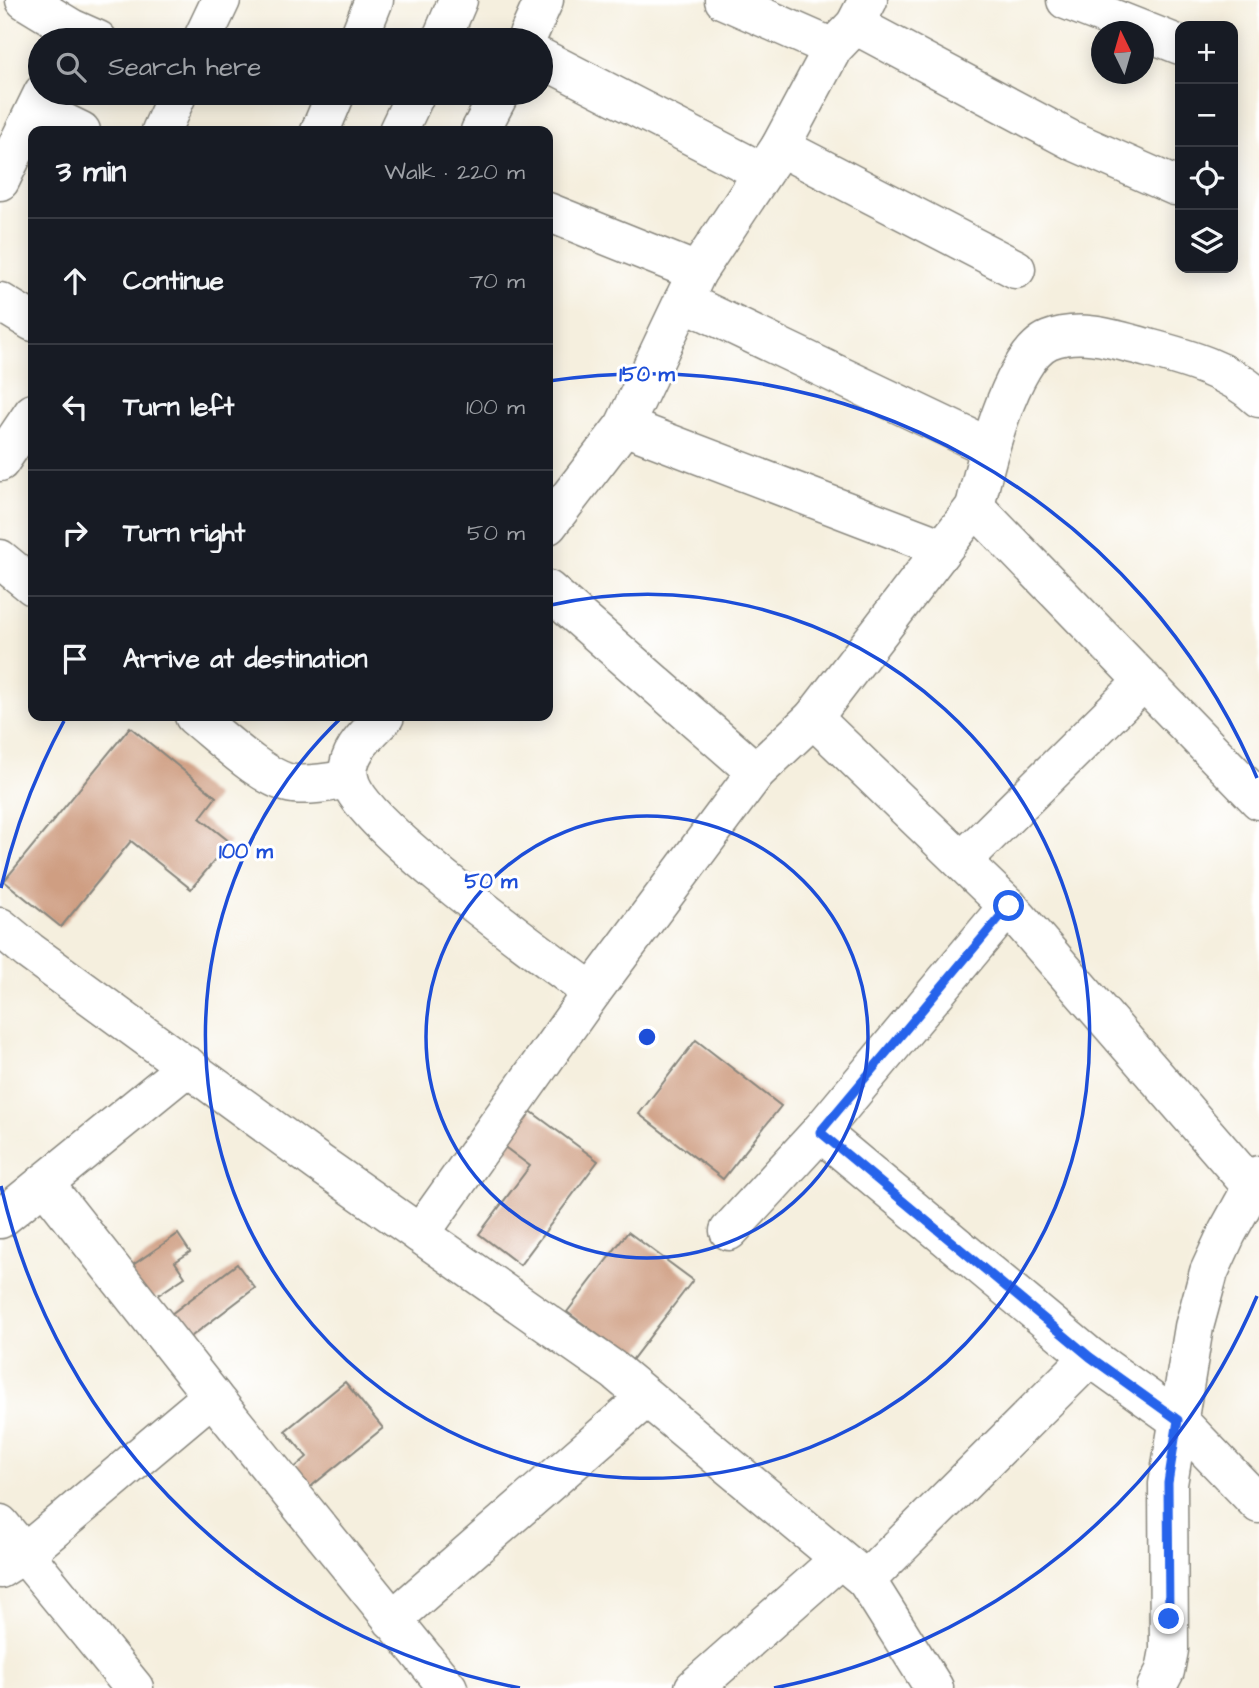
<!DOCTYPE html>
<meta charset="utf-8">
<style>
body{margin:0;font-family:"Architects Daughter",sans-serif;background:#242831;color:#f1f3f6}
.controls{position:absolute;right:21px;top:21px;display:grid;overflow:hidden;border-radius:14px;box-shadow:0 4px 18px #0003}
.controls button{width:63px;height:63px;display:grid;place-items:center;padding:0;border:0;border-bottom:2px solid #363941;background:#171b24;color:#f1f3f6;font:35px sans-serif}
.compass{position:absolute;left:1091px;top:21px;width:63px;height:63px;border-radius:50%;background:#171b24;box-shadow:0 4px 18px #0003;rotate:355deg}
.stop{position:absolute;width:21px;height:21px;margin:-16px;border:5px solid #2563eb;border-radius:50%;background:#fff}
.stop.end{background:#2563eb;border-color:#fff;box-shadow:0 2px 7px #0008}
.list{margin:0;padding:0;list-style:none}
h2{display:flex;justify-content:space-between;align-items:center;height:91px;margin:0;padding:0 28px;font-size:30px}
h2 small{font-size:23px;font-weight:400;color:#9ea1a6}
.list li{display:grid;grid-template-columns:46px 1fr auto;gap:21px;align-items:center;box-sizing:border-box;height:126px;padding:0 28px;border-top:2px solid #363941}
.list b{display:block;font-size:26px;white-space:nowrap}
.list em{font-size:23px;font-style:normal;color:#9ea1a6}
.icon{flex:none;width:38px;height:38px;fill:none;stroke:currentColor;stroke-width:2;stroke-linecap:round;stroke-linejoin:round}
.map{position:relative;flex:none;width:1259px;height:1688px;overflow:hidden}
.search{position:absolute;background:#171b24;box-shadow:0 4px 18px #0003;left:28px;top:28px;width:525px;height:77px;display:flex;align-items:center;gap:18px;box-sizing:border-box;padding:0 24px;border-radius:38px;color:#9ea1a6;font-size:26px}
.panel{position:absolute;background:#171b24;box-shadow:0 4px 18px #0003;left:28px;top:126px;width:525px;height:595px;border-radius:14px}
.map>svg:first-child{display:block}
.building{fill:#cf9e82}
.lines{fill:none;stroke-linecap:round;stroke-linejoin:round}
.minor-casing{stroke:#88867d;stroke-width:41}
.minor{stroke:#fff;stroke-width:38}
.route{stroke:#2563eb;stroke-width:9}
.ring{fill:none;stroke:#1d4ed8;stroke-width:3.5}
.centre{fill:#1d4ed8;stroke:#fff;stroke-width:3.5}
.ring-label{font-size:21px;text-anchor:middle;font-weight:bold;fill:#1d4ed8;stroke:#fff;stroke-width:6;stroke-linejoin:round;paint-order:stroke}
</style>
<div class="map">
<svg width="1259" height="1688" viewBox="0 0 1259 1688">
<rect width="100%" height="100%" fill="#fff"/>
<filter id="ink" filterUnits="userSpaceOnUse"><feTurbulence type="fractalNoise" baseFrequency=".0143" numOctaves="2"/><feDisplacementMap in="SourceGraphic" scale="14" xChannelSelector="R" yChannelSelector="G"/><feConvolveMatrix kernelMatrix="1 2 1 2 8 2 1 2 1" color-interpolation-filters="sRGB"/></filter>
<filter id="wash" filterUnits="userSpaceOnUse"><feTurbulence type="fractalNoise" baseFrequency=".00686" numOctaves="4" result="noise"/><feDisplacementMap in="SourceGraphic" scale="28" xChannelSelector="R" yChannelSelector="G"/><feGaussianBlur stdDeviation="1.57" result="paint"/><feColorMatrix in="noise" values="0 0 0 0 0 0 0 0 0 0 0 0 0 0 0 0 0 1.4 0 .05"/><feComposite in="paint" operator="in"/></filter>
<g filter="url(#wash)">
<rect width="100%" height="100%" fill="#f5efde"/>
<g id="blocks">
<g class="building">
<path d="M130,727l86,70 -16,21 30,24 -39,47 -60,-48 -70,86 -57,-46z"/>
<path d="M696,1040l85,66 -58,73 -84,-65z"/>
<path d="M521,1104l77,57 -78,104 -41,-31 51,-68 -36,-27z"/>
<path d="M628,1232l65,48 -61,80 -65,-48z"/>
<path d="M178,1234l12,18 -15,10 10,15 -36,24 -22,-32z"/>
<path d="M237,1264l18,24 -75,57 -18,-24z"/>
<path d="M345,1382l38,46 -74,60 -16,-19 14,-12 -22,-26z"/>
</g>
</g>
</g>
<g filter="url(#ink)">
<use href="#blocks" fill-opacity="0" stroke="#88867d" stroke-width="2"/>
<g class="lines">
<defs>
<g id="minor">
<path d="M25,0l46,28 27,12"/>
<path d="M724,0l109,48"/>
<path d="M1066,0l114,45"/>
<path d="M855,25l216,115 104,46"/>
<path d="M202,40l19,-40"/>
<path d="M358,40l16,-40"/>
<path d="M441,40l17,-40"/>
<path d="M526,40l18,-40"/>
<path d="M541,58l221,114"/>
<path d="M36,109l45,22"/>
<path d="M161,131l17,-38"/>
<path d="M320,131l16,-38"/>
<path d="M398,131l18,-38"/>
<path d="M480,131l20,-38"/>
<path d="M780,147l236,122"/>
<path d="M0,181l43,-88"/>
<path d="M548,212l149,60"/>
<path d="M683,301l306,146"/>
<path d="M0,302l33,20"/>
<path d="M624,426l319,122"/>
<path d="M0,462l33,-49"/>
<path d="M975,507c9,-39 35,-151 74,-167 32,-13 68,0 99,8 38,10 82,22 111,50"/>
<path d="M548,525l76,-99 73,-154 83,-125 53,-99 22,-23 13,-25"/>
<path d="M0,559l33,27"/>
<path d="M548,590l208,182"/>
<path d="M194,716c24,19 71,65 100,68 18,2 37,-2 55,-5"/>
<path d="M385,716c-15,16 -41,37 -36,62 8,45 199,181 243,214"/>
<path d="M813,718l195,188 244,281"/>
<path d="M962,861l182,-180"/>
<path d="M0,927l29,24 290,212 296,208 251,209 68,108"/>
<path d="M820,1132l270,225 88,63 81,84"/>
<path d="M44,1183l168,213 236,292"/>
<path d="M0,1219l188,-153"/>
<path d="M729,1231l91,-99 188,-226"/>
<path d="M420,1234l172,-242 164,-220 57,-54 162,-211 284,293"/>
<path d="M0,1524l134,164"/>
<path d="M0,1569l25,-16 187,-157"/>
<path d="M866,1580l224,-223"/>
<path d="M392,1620l254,-222"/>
<path d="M694,1688l146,-129"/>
<path d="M1156,1688l9,-17 4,-21 -1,-166 26,-157 15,-55 18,-39 32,-58"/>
</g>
</defs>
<use href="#minor" class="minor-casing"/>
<use href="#minor" class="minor"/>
</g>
</g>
<g class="lines" filter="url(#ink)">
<path class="route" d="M1009,906l-189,226 270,225 88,63 -10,63 1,136"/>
</g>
<g class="ring">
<circle cx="647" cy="1037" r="221"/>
<path d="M551 605A442 442 0 1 1 343 716"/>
<path d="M1257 1296A663 663 0 0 1 774 1688M520 1688A663 663 0 0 1 1 1186M1 888A663 663 0 0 1 64 721M549 381A663 663 0 0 1 1257 778"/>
</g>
<circle cx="647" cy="1037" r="10" class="centre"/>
<g class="ring-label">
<text x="647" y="381">150 m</text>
<text x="246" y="858">100 m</text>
<text x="491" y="888">50 m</text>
</g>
</svg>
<div class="controls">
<button>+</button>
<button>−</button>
<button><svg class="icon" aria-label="locate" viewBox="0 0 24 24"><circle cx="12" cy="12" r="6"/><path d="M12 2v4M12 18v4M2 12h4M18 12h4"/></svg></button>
<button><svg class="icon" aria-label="layers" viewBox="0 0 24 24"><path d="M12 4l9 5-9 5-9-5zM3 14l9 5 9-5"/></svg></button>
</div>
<svg class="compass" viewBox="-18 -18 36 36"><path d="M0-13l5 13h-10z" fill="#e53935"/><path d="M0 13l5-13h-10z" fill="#9ea1a6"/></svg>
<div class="stop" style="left:1009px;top:906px"></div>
<div class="stop end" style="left:1169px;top:1619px"></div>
<div class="search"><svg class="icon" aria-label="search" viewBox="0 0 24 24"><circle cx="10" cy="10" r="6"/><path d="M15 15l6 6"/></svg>Search here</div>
<section class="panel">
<h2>3 min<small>Walk · 220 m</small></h2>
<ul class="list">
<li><svg class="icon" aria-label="ahead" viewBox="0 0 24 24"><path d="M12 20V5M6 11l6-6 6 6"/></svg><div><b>Continue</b></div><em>70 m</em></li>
<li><svg class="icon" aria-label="left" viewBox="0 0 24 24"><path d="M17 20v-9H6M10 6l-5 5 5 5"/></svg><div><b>Turn left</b></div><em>100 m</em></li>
<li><svg class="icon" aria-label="right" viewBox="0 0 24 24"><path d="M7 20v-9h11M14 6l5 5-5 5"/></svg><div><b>Turn right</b></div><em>50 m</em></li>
<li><svg class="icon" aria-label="arrive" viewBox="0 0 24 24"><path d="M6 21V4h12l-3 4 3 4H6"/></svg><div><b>Arrive at destination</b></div></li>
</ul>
</section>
</div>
